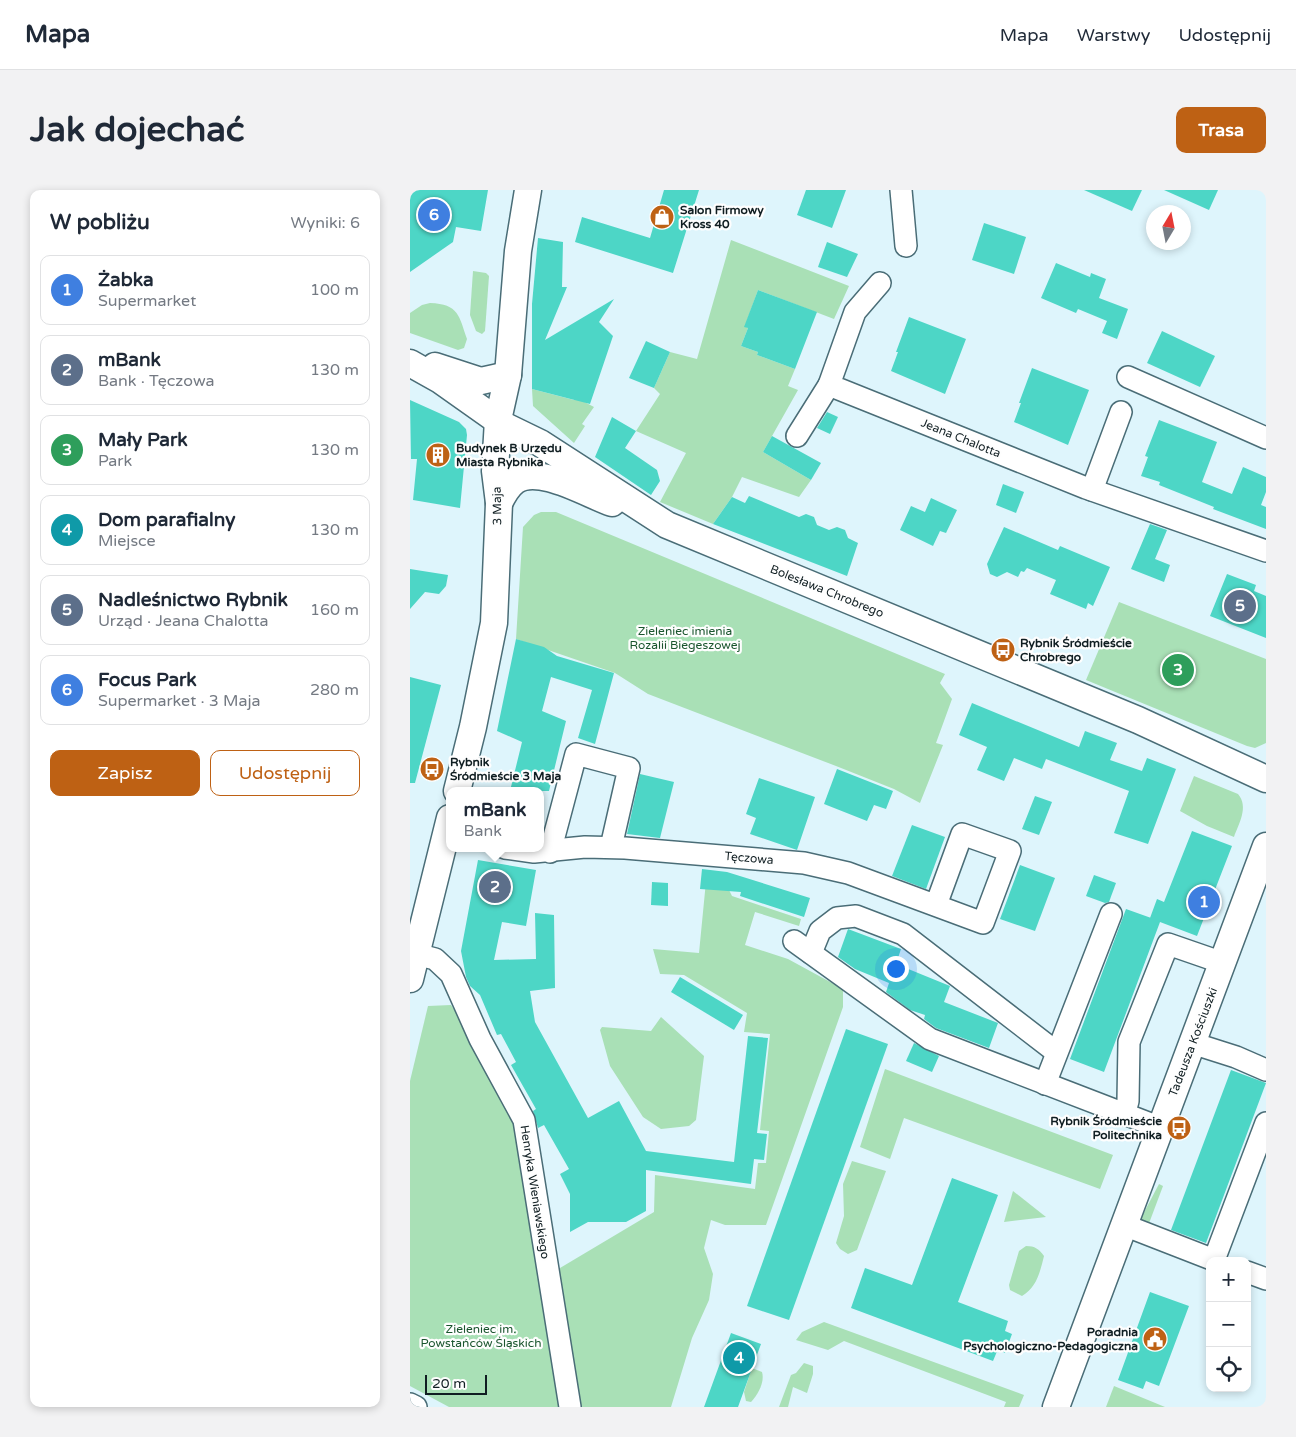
<!DOCTYPE html>
<html lang="pl">
<meta charset="utf-8">
<style>
body{margin:0;font-family:"Varela Round",sans-serif;background:#f2f2f3;color:#1f2937}
.controls{position:absolute;right:15px;bottom:15px;display:grid;overflow:hidden;border-radius:10px;box-shadow:0 2px 8px #0003}
.controls button{width:45px;height:45px;display:grid;place-items:center;padding:0;border:0;border-bottom:1px solid #e0e1e3;background:#fff;color:#1f2937;font:25px sans-serif}
.compass{position:absolute;left:736px;top:15px;width:45px;height:45px;border-radius:50%;background:#fff;box-shadow:0 2px 8px #0003;rotate:10deg}
.scale{position:absolute;left:15px;bottom:12px;width:62px;box-sizing:border-box;padding-left:5px;border:2px solid #101e22;border-top:0;font-size:14px;line-height:18px;white-space:nowrap;color:#101e22;-webkit-text-stroke:4px #fefefe;paint-order:stroke}
.you{position:absolute;left:485px;top:778px;width:18px;height:18px;margin:-12px;border:4px solid #fff;border-radius:50%;background:#1a73e8;box-shadow:0 0 0 8px #1a73e833}
.badge{display:grid;place-items:center;width:32px;height:32px;border-radius:50%;background:#be6114;color:#fff;font-size:16px;font-weight:700}
.pin{position:absolute;translate:-50% -50%;border:2px solid #fff;box-shadow:0 1px 5px #0006}
.popup{position:absolute;left:36px;top:597px;width:98px;height:65px;box-sizing:border-box;display:grid;place-content:center;border-radius:10px;background:#fff;filter:drop-shadow(0 1px 4px #0005);font-size:16px;white-space:nowrap;color:#747a83}
.popup b{font-size:19px;color:#1f2937}
.popup::after{content:'';position:absolute;left:50%;top:100%;margin-left:-10px;border:10px solid transparent;border-top-color:#fff}
.list{margin:0;padding:0;list-style:none}
h2{display:flex;justify-content:space-between;align-items:center;height:65px;margin:0;padding:0 20px;font-size:21px}
h2 small{font-size:16px;font-weight:400;color:#747a83}
.list li{display:grid;grid-template-columns:32px 1fr auto;gap:15px;align-items:center;box-sizing:border-box;height:70px;margin:0 10px 10px;padding:0 10px;border:1px solid #e0e1e3;border-radius:10px}
.list b{display:block;font-size:19px;white-space:nowrap}
.list p{margin:0;font-size:16px;white-space:nowrap;color:#747a83}
.list em{font-size:16px;font-style:normal;color:#747a83}
.actions{display:flex;gap:10px;padding:15px 20px}
.actions a{flex:1;padding:11px 0;border:1px solid #be6114;border-radius:10px;text-align:center;font-size:18px;color:#be6114}
.actions .main{background:#be6114;color:#fff}
.icon{flex:none;width:28px;height:28px;fill:none;stroke:currentColor;stroke-width:2;stroke-linecap:round;stroke-linejoin:round}
.map{position:relative;flex:none;width:856px;height:1217px;overflow:hidden;border-radius:10px}
header{display:flex;align-items:center;gap:30px;box-sizing:border-box;height:70px;padding:0 25px;background:#fff;border-bottom:1px solid #e0e1e3}
header strong{font-size:24px}
nav{display:flex;gap:28px;margin-inline-start:auto;font-size:18px}
.intro{display:flex;align-items:center;justify-content:space-between;box-sizing:border-box;height:120px;padding:0 30px}
h1{margin:0;font-size:35px}
.button{padding:12px 22px;border-radius:10px;background:#be6114;color:#fff;font-size:18px;font-weight:700}
main{display:flex;gap:30px;padding:0 30px}
aside{flex:1;background:#fff;border-radius:10px;box-shadow:0 2px 8px #0003}
.map>svg:first-child{display:block}
.green{fill:#a9e0b6}
.building{fill:#4dd6c6}
.lines{fill:none;stroke-linecap:round;stroke-linejoin:round}
.minor-casing{stroke:#4a6d77;stroke-width:24}
.tertiary-casing{stroke:#4a6d77;stroke-width:29}
.minor{stroke:#fff;stroke-width:21}
.tertiary{stroke:#fff;stroke-width:26}
.labels{text-anchor:middle;dominant-baseline:central;stroke-width:4.5;stroke-linejoin:round;paint-order:stroke}
.poi-label{font-size:12px;font-weight:bold;fill:#101e22;stroke:#fefefe;text-anchor:start}
.street-label{font-size:12px;fill:#101e22;stroke:#fefefe}
.park-label{font-size:12px;fill:#1a552e;stroke:#fefefe}
</style>
<header>
<strong>Mapa</strong>
<nav><a>Mapa</a><a>Warstwy</a><a>Udostępnij</a></nav>
</header>
<div class="intro"><h1>Jak dojechać</h1><a class="button">Trasa</a></div>
<main>
<aside>
<h2>W pobliżu<small>Wyniki: 6</small></h2>
<ul class="list">
<li><span class="badge" style="background:#3f7fe0">1</span><div><b>Żabka</b><p>Supermarket</p></div><em>100 m</em></li>
<li><span class="badge" style="background:#5c6f8a">2</span><div><b>mBank</b><p>Bank · Tęczowa</p></div><em>130 m</em></li>
<li><span class="badge" style="background:#2e9e5b">3</span><div><b>Mały Park</b><p>Park</p></div><em>130 m</em></li>
<li><span class="badge" style="background:#0f9aa8">4</span><div><b>Dom parafialny</b><p>Miejsce</p></div><em>130 m</em></li>
<li><span class="badge" style="background:#5c6f8a">5</span><div><b>Nadleśnictwo Rybnik</b><p>Urząd · Jeana Chalotta</p></div><em>160 m</em></li>
<li><span class="badge" style="background:#3f7fe0">6</span><div><b>Focus Park</b><p>Supermarket · 3 Maja</p></div><em>280 m</em></li>
</ul>
<div class="actions"><a class="main">Zapisz</a><a>Udostępnij</a></div>
</aside>
<div class="map">
<svg width="856" height="1217" viewBox="0 0 856 1217">
<rect width="100%" height="100%" fill="#def5fc"/>
<g class="green">
<path d="M321,50l118,46 -15,33 -76,-29 -13,36 3,2 -7,18 17,6 -1,3 38,14 -7,17 10,4 -35,62 48,28 -12,17 -57,-20 -10,20 -19,27 -53,-22 26,-49 -50,-22 24,-37 -6,-6 16,-36 27,7z"/>
<path d="M63,81l13,2 3,3 -4,55 -3,3 -6,-3 -6,-16z"/>
<path d="M20,113c29,1 29,13 37,36l-3,9 -6,2 -48,-17v-20l12,-8z"/>
<path d="M122,199l42,11 1,-3 19,10 -12,17 3,2 -11,17 -41,-37z"/>
<path d="M131,322h15l389,162 -5,9 12,16 -16,44 7,2 -23,58 -26,-14 -58,-23 -188,-72 -33,-21 -99,-34 7,-112 11,-12z"/>
<path d="M709,412l147,57v84l-11,5 -8,-2 -161,-66z"/>
<path d="M784,586l44,18c11,13 1,29 -4,43l-27,-11 -27,-15z"/>
<path d="M297,681l13,1 12,24 69,23 -2,7 -44,-14 -10,33 43,14 55,30v18l-77,218h-41l-14,-5 -7,28 9,26 -4,26 -17,38 -21,69h-98l-17,-126 4,-13 94,-56 1,-37 100,14 3,-26h8l3,-32 -9,-1 10,-96 -26,-2 3,-19 -63,-38 -24,-1 -7,-25 46,4z"/>
<path d="M41,815l78,115 30,287h-110l-39,-21v-305l18,-75z"/>
<path d="M251,827l43,39 -8,64 -7,6 -28,3 -18,-12 -33,-51 -10,-36 2,-3 49,4z"/>
<path d="M475,879l228,86 -13,34 -196,-71 -14,41 -30,-12z"/>
<path d="M442,971l34,10 -29,79 -9,4 -8,-5 -4,-6 8,-27 -1,-32z"/>
<path d="M749,994l4,2 -15,40 -8,-6z"/>
<path d="M603,1001l33,26 -42,5z"/>
<path d="M616,1056c9,0 13,3 18,10 -4,16 -7,31 -22,40l-12,-6 -1,-5 10,-34z"/>
<path d="M414,1132l200,73 -5,12h-15l2,-5 -162,-61 -16,9 -32,-10 6,-8z"/>
<path d="M394,1173l9,3v8l-6,19 -14,-6 -5,20h-9l12,-32 5,-2z"/>
<path d="M342,1178l10,4c3,10 -4,23 -11,30l-5,-1 -2,-9z"/>
<path d="M704,1196l51,21h-59z"/>
</g>
<g class="building">
<path d="M0,0h78l-7,41 -25,-4 -3,15 -43,30z"/>
<path d="M254,0h35l-26,83 -98,-31 7,-25 68,21z"/>
<path d="M396,0h40l-14,38 -35,-13z"/>
<path d="M674,0h58l-10,21z"/>
<path d="M754,0h54l-9,20z"/>
<path d="M574,33l42,14 -12,37 -42,-14z"/>
<path d="M128,48l25,4 -1,45h5l-22,53 69,-41 -15,23 14,14 -23,68 -58,-15v-85z"/>
<path d="M417,52l31,12 -11,23 -29,-10z"/>
<path d="M646,73l34,14 1,-4 15,6 -7,19 29,11 -11,30 -15,-6 5,-12 -29,-12 -2,4 -35,-15z"/>
<path d="M348,100l59,22 -22,57 -38,-14 1,-3 -17,-6 7,-18 -4,-1z"/>
<path d="M499,127l57,22 -21,55 -54,-23 7,-19h-2z"/>
<path d="M752,141l53,25 -15,31 -53,-24z"/>
<path d="M236,151l24,11 -16,36 -25,-10z"/>
<path d="M622,178l57,22 -21,55 -54,-23 7,-19h-2z"/>
<path d="M0,210l49,22 7,7 1,6 -7,73 -47,-8 4,-41h-6z"/>
<path d="M417,222l11,5 -8,17 -13,-6z"/>
<path d="M202,227l24,14 -11,17 32,22 3,11 -9,14 -56,-38z"/>
<path d="M749,230l58,22 -15,40 30,12 11,-27 23,10v15l-5,13 5,2v22l-53,-20 1,-2 -55,-22 1,-3 -19,-6 7,-19 -3,-1z"/>
<path d="M362,246l49,27 -10,17 -48,-28z"/>
<path d="M593,294l21,8 -8,21 -20,-8z"/>
<path d="M339,306l50,21 7,-3 8,3 3,8 12,5 8,-3 8,3 3,8 10,5 -11,33 -134,-52 19,-27 13,6z"/>
<path d="M521,308l26,12 -11,23 -6,-2 -7,15 -33,-16 11,-24 14,6z"/>
<path d="M740,334l17,6 -12,29 15,6 -6,17 -33,-13z"/>
<path d="M594,337l54,23 2,-4 50,21 -17,39 -5,-3 -2,6 -36,-15 6,-14 -29,-12 -3,4 -3,-1 -3,6 -11,-5 -10,5 -7,-3 -3,-10z"/>
<path d="M0,379l38,6 -2,11 -7,8 -14,-2 -15,17z"/>
<path d="M817,384l29,11 -2,6 12,5v42l-56,-22z"/>
<path d="M106,449l28,8 13,9 57,17 -19,71 -17,-6 14,-48 -41,-13 -9,34 24,10 -17,70h-39l12,-49 -25,-11z"/>
<path d="M0,487l31,8 -26,98h-5z"/>
<path d="M562,513l107,44 6,-16 32,12 -7,17 32,11 5,-13 29,11 -28,75 -34,-11 15,-42 -83,-32 -4,10 -28,-11 -10,23 -27,-11 10,-23 -28,-12z"/>
<path d="M427,579l56,22 -7,18 -12,-4 -7,16 -43,-17z"/>
<path d="M230,584l34,8 -14,56 -33,-4z"/>
<path d="M349,588l56,19 -18,53 -47,-16 6,-16 -10,-4z"/>
<path d="M625,606l17,6 -13,33 -17,-6z"/>
<path d="M502,635l33,12 -19,52 -34,-13z"/>
<path d="M782,641l40,15 -35,90 -37,-14 -56,150 -34,-13 56,-150 28,10 -4,-1 7,-19 7,3z"/>
<path d="M68,670l58,10 -10,56 -24,-4 -8,38 42,-1 -1,-46 19,2 1,73 -25,3 5,31 53,96 31,-17 27,50 88,11 14,-126 20,2 -11,95 10,1 -3,26 -10,-1 -3,25 -105,-14v41l-20,11h-38l-18,10v-38l-10,-20 9,-5 -25,-44 -6,3 -5,-17 3,-2 -25,-44 5,-3 -15,-28 -4,1 -17,-40 -10,-9 -4,-9 -5,-26z"/>
<path d="M610,675l35,13 -20,53 -35,-12z"/>
<path d="M292,679l25,3 83,26 -6,19 -64,-21 1,-4 -41,-3z"/>
<path d="M684,685l22,8 -7,19 -4,1 -19,-7z"/>
<path d="M242,692l16,1v23l-17,-1z"/>
<path d="M438,739l53,20 -5,15 54,22 -6,16 54,21 -9,25 -53,-20 -12,-9 1,-4 -15,-5 -24,-18 3,-9 -34,-14 -17,-12z"/>
<path d="M270,787l63,38 -9,15 -63,-38z"/>
<path d="M436,839l42,15 -99,276 -42,-14z"/>
<path d="M504,853l25,13 -7,16 -26,-11z"/>
<path d="M821,880l35,13 -60,160 -35,-13z"/>
<path d="M542,988l46,17 -40,107 50,19 -3,10 7,3 -7,19 -7,-4 -5,12 -142,-53 14,-40 47,17z"/>
<path d="M740,1102l39,14 -30,80 -13,-5 -3,8 -25,-9z"/>
<path d="M321,1143l30,11 -7,19 -16,44h-34z"/>
</g>
<g class="lines">
<defs>
<g id="minor">
<path d="M491,0l5,56"/>
<path d="M470,93l-25,29 -26,73 257,103 180,63"/>
<path d="M718,187l138,61"/>
<path d="M387,246l32,-51"/>
<path d="M682,300l29,-78"/>
<path d="M95,658l29,4 51,-5 40,1 179,15 44,10 135,50 27,-72 -48,-17 -26,71"/>
<path d="M140,662l26,-98 53,14 -18,79"/>
<path d="M384,751l136,98 231,89"/>
<path d="M401,763l9,-22 17,-13 19,-2 47,18 153,118"/>
<path d="M6,764l19,5 16,15 29,65 44,81 46,287"/>
<path d="M782,853l44,14 30,13"/>
<path d="M635,894l66,-170"/>
<path d="M714,925l4,-14 1,-59 39,-98 55,19"/>
<path d="M714,1035l90,35 52,-137"/>
<path d="M837,1082l19,7"/>
<path d="M0,1214l6,3"/>
</g>
<g id="tertiary">
<path d="M0,173l30,17 65,46 35,17 127,82 471,195 128,59"/>
<path d="M25,176l46,15 27,-6"/>
<path d="M89,313c4,-8 9,-17 16,-22 23,-17 73,14 97,22"/>
<path d="M47,601l16,-64 21,-104 5,-120 -4,-32 3,-51 10,-45 10,-124 10,-61"/>
<path d="M0,789l40,-161"/>
<path d="M646,1217l210,-561"/>
</g>
</defs>
<use href="#minor" class="minor-casing"/>
<use href="#tertiary" class="tertiary-casing"/>
<use href="#minor" class="minor"/>
<use href="#tertiary" class="tertiary"/>
</g>
<defs>
<symbol id="shop-disc" viewBox="-11 -11 22 22"><circle r="9.5" fill="#be6114" stroke="#fefefe"/><path d="M-5-2.5h2.3a2.7 3.5 0 0 1 5.4 0H5L5.5 6h-11ZM-1.5-2.5h3a1.5 2.3 0 0 0-3 0Z" fill="#fff"/></symbol>
<symbol id="building-disc" viewBox="-11 -11 22 22"><circle r="9.5" fill="#be6114" stroke="#fefefe"/><path d="M-4-6H4V6H1V3H-1V6H-4ZM-2.5-4.3h1.7v1.8h-1.7ZM.8-4.3h1.7v1.8H.8ZM-2.5-1h1.7V.8h-1.7ZM.8-1h1.7V.8H.8Z" fill="#fff"/></symbol>
<symbol id="bus-disc" viewBox="-11 -11 22 22"><circle r="9.5" fill="#be6114" stroke="#fefefe"/><path d="M-5-6H5V4H4V6H2V4H-2V6H-4V4H-5ZM-3.5-4V0h7V-4ZM-3.5 1.2v1.5H-2V1.2ZM2 1.2v1.5H3.5V1.2Z" fill="#fff"/></symbol>
<symbol id="civic-disc" viewBox="-11 -11 22 22"><circle r="9.5" fill="#be6114" stroke="#fefefe"/><path d="M-.6-6.5H3V-4.5H.6V-3L4-1V1h2V6H-6V1h2V-1L-.6-3ZM-1.2 2.5V6h2.4V2.5Z" fill="#fff"/></symbol>
</defs>
<g fill-rule="evenodd">
<use href="#shop-disc" x="238" y="13" width="28" height="28"/>
<use href="#building-disc" x="14" y="251" width="28" height="28"/>
<use href="#bus-disc" x="579" y="446" width="28" height="28"/>
<use href="#bus-disc" x="8" y="565" width="28" height="28"/>
<use href="#bus-disc" x="755" y="924" width="28" height="28"/>
<use href="#civic-disc" x="731" y="1135" width="28" height="28"/>
</g>
<g class="labels">
<g class="poi-label">
<text x="270" y="20">Salon Firmowy<tspan x="270" dy="14">Kross 40</tspan></text>
<text x="46" y="258">Budynek B Urzędu<tspan x="46" dy="14">Miasta Rybnika</tspan></text>
<text x="610" y="453">Rybnik Śródmieście<tspan x="610" dy="14">Chrobrego</tspan></text>
<text x="40" y="572">Rybnik<tspan x="40" dy="14">Śródmieście 3 Maja</tspan></text>
<text x="752" y="931" text-anchor="end">Rybnik Śródmieście<tspan x="752" dy="14">Politechnika</tspan></text>
<text x="728" y="1142" text-anchor="end">Poradnia<tspan x="728" dy="14">Psychologiczno-Pedagogiczna</tspan></text>
</g>
<g class="street-label">
<text transform="translate(551 248) rotate(22)">Jeana Chalotta</text>
<text transform="translate(87 316) rotate(-91)">3 Maja</text>
<text transform="translate(417 401) rotate(22)">Bolesława Chrobrego</text>
<text transform="translate(339 668) rotate(5)">Tęczowa</text>
<text transform="translate(783 852) rotate(-69)">Tadeusza Kościuszki</text>
<text transform="translate(125 1002) rotate(81)">Henryka Wieniawskiego</text>
</g>
<g class="park-label">
<text x="275" y="441">Zieleniec imienia<tspan x="275" dy="14">Rozalii Biegeszowej</tspan></text>
<text x="71" y="1139">Zieleniec im.<tspan x="71" dy="14">Powstańców Śląskich</tspan></text>
</g>
</g>
</svg>
<div class="controls">
<button>+</button>
<button>−</button>
<button><svg class="icon" aria-label="locate" viewBox="0 0 24 24"><circle cx="12" cy="12" r="6"/><path d="M12 2v4M12 18v4M2 12h4M18 12h4"/></svg></button>
</div>
<svg class="compass" viewBox="-18 -18 36 36"><path d="M0-13l5 13h-10z" fill="#e53935"/><path d="M0 13l5-13h-10z" fill="#747a83"/></svg>
<div class="scale">20 m</div>
<div class="you"></div>
<div class="pin badge" style="left:794px;top:712px;background:#3f7fe0">1</div>
<div class="pin badge" style="left:85px;top:697px;background:#5c6f8a">2</div>
<div class="popup"><b>mBank</b>Bank</div>
<div class="pin badge" style="left:768px;top:480px;background:#2e9e5b">3</div>
<div class="pin badge" style="left:329px;top:1168px;background:#0f9aa8">4</div>
<div class="pin badge" style="left:830px;top:416px;background:#5c6f8a">5</div>
<div class="pin badge" style="left:24px;top:25px;background:#3f7fe0">6</div>
</div>
</main>
